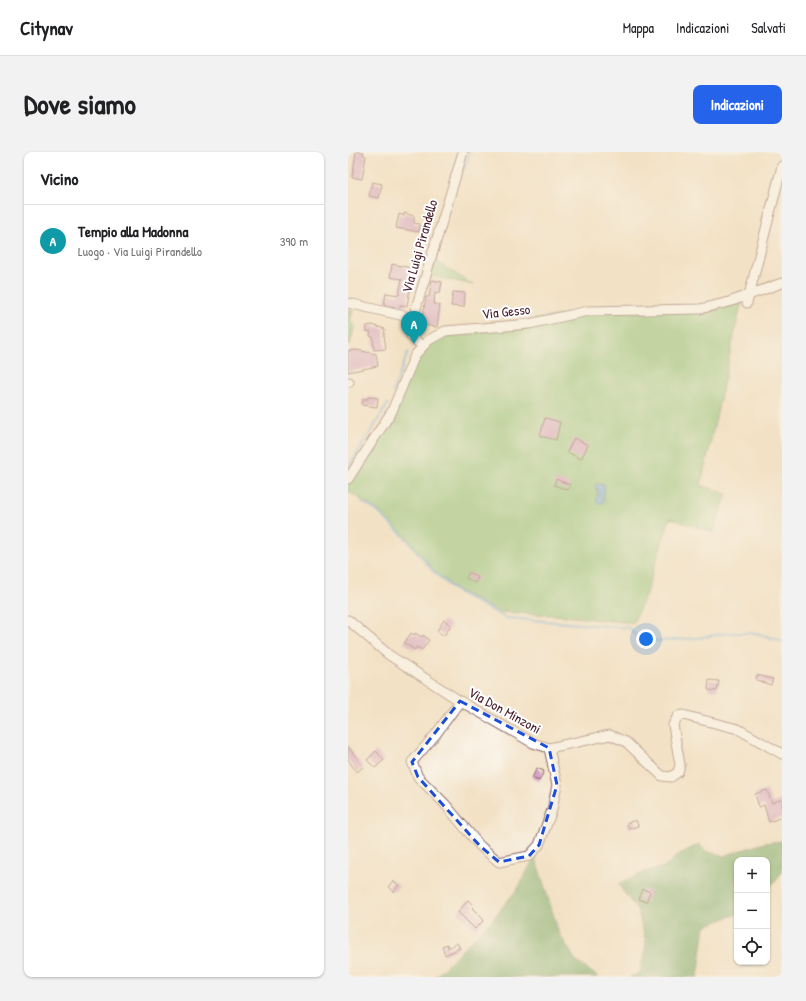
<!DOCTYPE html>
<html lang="it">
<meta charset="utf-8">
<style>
body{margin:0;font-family:"Patrick Hand",sans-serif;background:#f2f2f2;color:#202124}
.controls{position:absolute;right:12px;bottom:12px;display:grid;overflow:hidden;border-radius:8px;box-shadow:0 1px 3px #0004}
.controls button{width:36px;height:36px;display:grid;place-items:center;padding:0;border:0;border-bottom:1px solid #e0e0e0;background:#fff;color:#202124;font:20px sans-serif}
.you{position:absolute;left:298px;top:487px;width:14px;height:14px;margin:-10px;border:3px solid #fff;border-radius:50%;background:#1a73e8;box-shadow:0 0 0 6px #1a73e833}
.badge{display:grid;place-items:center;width:26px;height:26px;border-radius:50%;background:#2563eb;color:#fff;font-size:13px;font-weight:700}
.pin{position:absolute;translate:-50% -33px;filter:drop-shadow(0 1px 2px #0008)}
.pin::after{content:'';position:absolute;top:21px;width:14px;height:12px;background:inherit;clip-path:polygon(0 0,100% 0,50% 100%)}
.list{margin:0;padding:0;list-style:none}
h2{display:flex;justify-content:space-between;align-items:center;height:52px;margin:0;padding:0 16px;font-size:17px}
h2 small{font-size:13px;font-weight:400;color:#757577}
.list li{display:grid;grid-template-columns:26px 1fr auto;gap:12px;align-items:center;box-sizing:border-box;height:72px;padding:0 16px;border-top:1px solid #e0e0e0}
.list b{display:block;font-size:15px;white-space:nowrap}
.list p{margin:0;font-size:13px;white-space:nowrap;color:#757577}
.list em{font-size:13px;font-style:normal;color:#757577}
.icon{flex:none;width:22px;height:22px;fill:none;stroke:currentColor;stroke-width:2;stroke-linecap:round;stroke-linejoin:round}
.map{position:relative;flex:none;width:434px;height:825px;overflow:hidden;border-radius:8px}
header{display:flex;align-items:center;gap:24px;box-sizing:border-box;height:56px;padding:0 20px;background:#fff;border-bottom:1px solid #e0e0e0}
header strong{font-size:19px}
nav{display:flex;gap:22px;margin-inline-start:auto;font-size:14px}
.intro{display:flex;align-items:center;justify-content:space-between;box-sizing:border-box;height:96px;padding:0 24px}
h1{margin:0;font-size:28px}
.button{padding:10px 18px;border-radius:8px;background:#2563eb;color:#fff;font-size:14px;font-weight:700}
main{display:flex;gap:24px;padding:0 24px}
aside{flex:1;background:#fff;border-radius:8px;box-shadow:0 1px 3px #0004}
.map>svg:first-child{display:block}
.green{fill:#8ac478;stroke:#6a7252}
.forest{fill:#6faa68;stroke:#5c644a}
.water{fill:#64a8d9;stroke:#576482}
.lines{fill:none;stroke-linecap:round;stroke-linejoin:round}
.stream{stroke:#64a8d9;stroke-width:2}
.building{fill:#cd8ebf}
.minor-casing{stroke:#856361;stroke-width:11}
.minor{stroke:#fff;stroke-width:9}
.marked{fill:none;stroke:#1d4ed8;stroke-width:3;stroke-dasharray:8 5;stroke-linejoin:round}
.labels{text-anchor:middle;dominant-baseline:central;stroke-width:4;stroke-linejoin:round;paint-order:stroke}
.street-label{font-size:14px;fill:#4a1f2b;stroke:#fff}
</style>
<header>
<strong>Citynav</strong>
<nav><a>Mappa</a><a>Indicazioni</a><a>Salvati</a></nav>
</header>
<div class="intro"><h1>Dove siamo</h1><a class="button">Indicazioni</a></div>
<main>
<aside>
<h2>Vicino<small></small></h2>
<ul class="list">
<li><span class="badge" style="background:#0f9aa8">A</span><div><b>Tempio alla Madonna</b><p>Luogo · Via Luigi Pirandello</p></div><em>390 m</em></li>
</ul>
</aside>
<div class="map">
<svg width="434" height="825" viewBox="0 0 434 825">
<rect width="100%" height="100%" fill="#fff"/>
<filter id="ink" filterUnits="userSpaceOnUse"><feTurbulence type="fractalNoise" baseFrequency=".025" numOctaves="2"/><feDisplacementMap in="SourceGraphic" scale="8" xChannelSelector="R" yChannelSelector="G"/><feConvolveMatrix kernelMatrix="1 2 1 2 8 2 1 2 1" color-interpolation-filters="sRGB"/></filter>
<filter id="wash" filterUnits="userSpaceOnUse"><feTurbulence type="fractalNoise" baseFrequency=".012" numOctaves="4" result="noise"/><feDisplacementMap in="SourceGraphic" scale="16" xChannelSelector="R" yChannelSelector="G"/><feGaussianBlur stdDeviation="0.9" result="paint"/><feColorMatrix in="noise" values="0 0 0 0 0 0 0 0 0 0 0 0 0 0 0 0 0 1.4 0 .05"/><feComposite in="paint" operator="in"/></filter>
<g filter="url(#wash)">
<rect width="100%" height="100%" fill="#f2e1c5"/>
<g class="green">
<path d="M84,107l41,26 -45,-10z"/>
<path d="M394,148l-41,185 26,9 -14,39 -43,-15 -26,81 -11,24 -78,-8 -56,-3 -44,-23 -21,-18 -25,-31 -32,-30 -29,-19v-12l39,-59 39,-79 24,-9 150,-23 33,4z"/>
<path d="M0,157l5,1 -3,12 5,1 -5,22h-2z"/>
</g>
<g class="forest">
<path d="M434,689v31l-15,19v-31h-30v54l-32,12 -7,51h-68l10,-4 6,-30 -8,-32 -20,-27 27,-12 22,-6 9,-10 23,-12 6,7 18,5 41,-13z"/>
<path d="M187,704l24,77 17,28 22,16h-163l56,-56 28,-34z"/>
</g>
<path class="water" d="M248,332l9,1 -2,18 -7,-1 2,-13h-3z"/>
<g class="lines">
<g class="stream">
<path d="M116,18l6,-18"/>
<path d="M45,240l15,-40"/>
<path d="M0,316l40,-64"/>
<path d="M14,350l16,10 30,28 25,31 21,19 52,28 123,10 10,11 21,2 38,-3 30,-5h28l26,8"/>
</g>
</g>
<g id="blocks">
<g class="building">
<path d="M8,0h8l-1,3 3,1 -4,23 -10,-2z"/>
<path d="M24,30l10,2 -3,14 -10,-2z"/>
<path d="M56,61l10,3v7l6,1 -1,8 -23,-4 3,-14 5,2z"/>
<path d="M44,112l25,5 -3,13 -3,-1 -4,25 -7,-1v3l-16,-3 2,-12 13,2 3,-16 -12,-2z"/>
<path d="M84,128l10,2 -2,11 -5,-1 -1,12 6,1 -3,22 -14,-2 -3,8 -2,-1 1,-13 1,-5 3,1 3,-18h3z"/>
<path d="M105,140l12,1 -1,14 -13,-1z"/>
<path d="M24,173l13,4 -1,6 2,14 -12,1 -1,-13 -3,-1 1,-4 -5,-1 1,-5z"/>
<path d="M9,198l19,4 2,12 -30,6v-21z"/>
<path d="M20,245l10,1 -1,9 -15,-2 1,-6h5z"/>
<path d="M197,266l15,4 -4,18 -16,-4z"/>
<path d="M226,286l14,7 -7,14 -14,-7z"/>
<path d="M208,327l14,6 -2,5 -14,-5z"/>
<path d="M121,420l9,5 -3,6 -9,-5z"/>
<path d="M96,468l7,5 -7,11 -7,-5z"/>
<path d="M63,481l3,2 1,-2 7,4 1,-2 6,5 -7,10 -5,-3 -2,3 -11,-7z"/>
<path d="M409,523l16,4 -2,6 -15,-5z"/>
<path d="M361,528l10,1 -2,10 -9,-1z"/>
<path d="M0,594l15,21 -6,5 -9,-12z"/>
<path d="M28,599l8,9 -9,8 -8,-8z"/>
<path d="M189,616l7,3 -5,10 -7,-3z"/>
<path d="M419,638l5,13 10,-4v18l-13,5 -5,-17 -5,2 -4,-13z"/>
<path d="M288,668l2,6 -9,3 -2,-6z"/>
<path d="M45,729l6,4 -5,7 -6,-5z"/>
<path d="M295,737l7,3 -4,10 -7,-3z"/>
<path d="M120,748l6,6 -2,2 12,12 -9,9 -17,-17z"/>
<path d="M109,791l3,5 -15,7 -3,-9 5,-2 1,4z"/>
</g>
</g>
</g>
<g filter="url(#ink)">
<use href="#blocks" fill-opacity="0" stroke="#856361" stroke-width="1"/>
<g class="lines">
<defs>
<g id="minor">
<path d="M0,151l65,15"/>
<path d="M399,151l35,-137"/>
<path d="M74,194l-11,-10 2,-18 50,-166"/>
<path d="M0,230h1"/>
<path d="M0,327l44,-68 23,-56 14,-15 16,-9 84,-7 59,-13 112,-2 29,-7 53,-19"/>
<path d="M0,468l41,35 71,46 73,42 16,5 61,-13 16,7 36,34 9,1 7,-5 2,-7 -7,-40 5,-9 5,-1 55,14 44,25"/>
<path d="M112,549l-24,33 -24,28 6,15 27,27 35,42 19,16 30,-6 10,-11 13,-35 5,-25 -8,-37"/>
</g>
</defs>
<use href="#minor" class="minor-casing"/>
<use href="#minor" class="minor"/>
</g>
</g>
<path d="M0 0H434V825H0ZM112,549l89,47 8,37 -18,60 -10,11 -30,6 -19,-16 -62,-69 -6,-15z" fill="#f2e1c5" fill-opacity=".55" fill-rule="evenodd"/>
<path class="marked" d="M112,549l89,47 8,37 -18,60 -10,11 -30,6 -19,-16 -62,-69 -6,-15z"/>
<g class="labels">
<g class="street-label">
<text transform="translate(71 94) rotate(-74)">Via Luigi Pirandello</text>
<text transform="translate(158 159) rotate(-6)">Via Gesso</text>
<text transform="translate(157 558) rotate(29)">Via Don Minzoni</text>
</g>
</g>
</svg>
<div class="controls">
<button>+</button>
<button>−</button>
<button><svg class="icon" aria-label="locate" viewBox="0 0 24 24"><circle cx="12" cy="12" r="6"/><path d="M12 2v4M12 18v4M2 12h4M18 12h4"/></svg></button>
</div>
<div class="you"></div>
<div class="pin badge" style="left:66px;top:192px;background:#0f9aa8">A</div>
</div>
</main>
